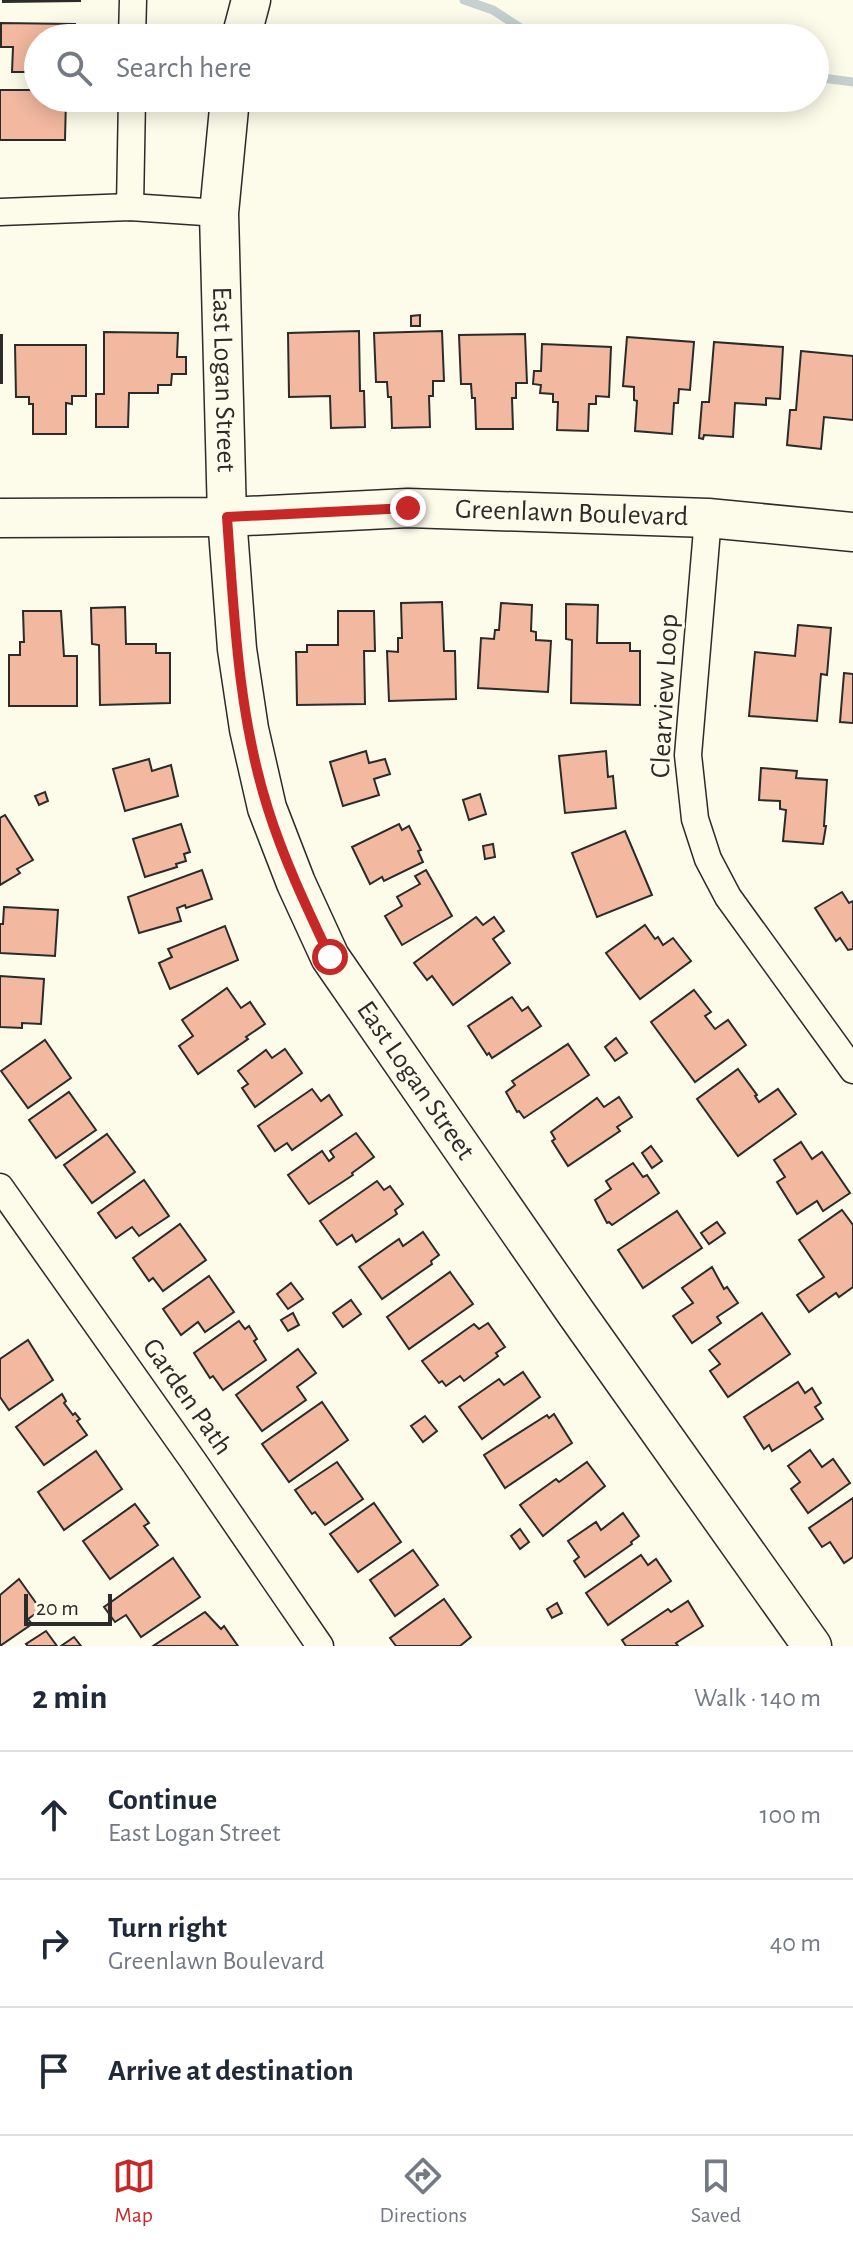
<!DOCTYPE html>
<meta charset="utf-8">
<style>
body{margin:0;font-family:"Alegreya Sans",sans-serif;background:#f6f6f7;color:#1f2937}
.scale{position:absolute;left:24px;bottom:20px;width:88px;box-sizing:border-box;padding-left:8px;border:4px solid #2b2b2b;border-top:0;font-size:22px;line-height:28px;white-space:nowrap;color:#2b2b2b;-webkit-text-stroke:6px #fdfbea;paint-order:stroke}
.stop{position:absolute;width:24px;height:24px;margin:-18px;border:6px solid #c62828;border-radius:50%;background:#fff}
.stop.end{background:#c62828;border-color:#fff;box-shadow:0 2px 8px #0008}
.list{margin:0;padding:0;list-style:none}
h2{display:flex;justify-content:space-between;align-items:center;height:104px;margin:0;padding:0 32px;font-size:34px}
h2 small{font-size:26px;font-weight:400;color:#747a83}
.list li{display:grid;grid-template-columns:52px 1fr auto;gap:24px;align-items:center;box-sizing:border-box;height:128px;padding:0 32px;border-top:2px solid #e0e1e3}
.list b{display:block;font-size:30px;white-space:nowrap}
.list p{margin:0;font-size:26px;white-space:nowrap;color:#747a83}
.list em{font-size:26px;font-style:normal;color:#747a83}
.icon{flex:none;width:44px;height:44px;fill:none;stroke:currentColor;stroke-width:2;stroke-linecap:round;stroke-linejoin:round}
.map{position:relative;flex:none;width:853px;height:1646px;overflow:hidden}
.search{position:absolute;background:#fff;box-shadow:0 4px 20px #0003;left:24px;right:24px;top:24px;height:88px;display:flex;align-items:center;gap:20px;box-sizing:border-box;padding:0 28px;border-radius:44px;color:#747a83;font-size:30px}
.sheet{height:488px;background:#fff}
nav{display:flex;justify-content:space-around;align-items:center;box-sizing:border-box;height:112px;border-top:2px solid #e0e1e3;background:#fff;font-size:22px;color:#747a83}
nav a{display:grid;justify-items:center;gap:4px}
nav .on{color:#c62828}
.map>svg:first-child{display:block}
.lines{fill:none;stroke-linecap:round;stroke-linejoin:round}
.stream{stroke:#c7d0d0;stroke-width:9}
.building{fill:#f2b8a0;stroke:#2b2b2b;stroke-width:2}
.street-casing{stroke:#2b2b2b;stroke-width:29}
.secondary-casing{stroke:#2b2b2b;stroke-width:41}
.street{stroke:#fdfbea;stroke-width:26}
.secondary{stroke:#fdfbea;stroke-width:38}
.route{stroke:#c62828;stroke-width:10}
.labels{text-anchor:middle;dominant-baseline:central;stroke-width:6;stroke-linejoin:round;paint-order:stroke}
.street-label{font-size:28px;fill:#2b2b2b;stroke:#fdfbea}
</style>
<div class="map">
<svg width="853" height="1646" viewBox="0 0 853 1646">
<rect width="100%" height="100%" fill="#fdfbea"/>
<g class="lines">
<g class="stream">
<path d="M464,0l29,10 43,28"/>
<path d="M815,77l38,5"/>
<path d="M670,98l7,2 12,-2"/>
</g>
</g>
<g class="building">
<path d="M3,0h77v1l-77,1z"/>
<path d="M1,23l74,1v14h-37v34h-26l1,-25h-12z"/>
<path d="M0,90h38v8h28l-1,42h-65z"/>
<path d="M420,315v11h-9v-10z"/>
<path d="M359,331l1,60h4l1,36 -34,1 -1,-32 -41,1 -1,-64z"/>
<path d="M442,331l2,50h-11v15h-4l1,31 -38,1 -1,-31h-3l-1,-15h-11l-2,-49z"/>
<path d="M104,332l74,1 -1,24h9v17h-14l-1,11h-13v8h-29l-1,34h-32v-33h8z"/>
<path d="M525,334l2,49h-11v15h-4l1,31h-37l-1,-31h-3l-1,-14h-10l-2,-49z"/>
<rect x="0" y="335" width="2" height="48"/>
<path d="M627,337l67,5 -4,48 -11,-1 -1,14h-4l-2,31 -37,-3 2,-30 -3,-1v-13l-11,-1z"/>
<path d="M714,342l69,5 -3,52 -14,-1v7l-31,-2 -2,34 -29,-2 -1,4 -4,-1 3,-36h7z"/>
<path d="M542,344l69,3 -2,50 -13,-1v8h-7l-1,27 -31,-1 1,-28h-5v-8l-13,-1 1,-8 -8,-1 1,-13h7z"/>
<path d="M15,345h71v51h-14v8l-6,-1v31h-33v-30h-4v-7h-13z"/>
<path d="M801,351l52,5v64l-29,-3 -3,32 -34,-4 3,-35h6z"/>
<path d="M442,602l2,49h11l1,48 -67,2 -2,-50 11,1v-14h4l-1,-35z"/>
<path d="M501,603l31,2 -1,26 5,1v8l15,1 -3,51 -70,-4 3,-50 13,1 1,-9h4z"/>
<path d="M566,604l32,1 -1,38h33v8h10v54l-69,-2 1,-63 -6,-1z"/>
<path d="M125,607l1,37h30v9h14v50l-70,2 -1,-60 -7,-1 -1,-36z"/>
<path d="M23,611h38l3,45h13v50h-68v-51h11v-13h4z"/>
<path d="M338,611h36l1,40h-11l1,53 -68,1 -1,-53h11v-7h31z"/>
<path d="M798,625l33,3 -4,47 -6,-1 -4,47 -68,-5 6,-64 40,4z"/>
<path d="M844,673l9,1v49l-13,-1z"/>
<path d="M366,751l3,12 16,-4 5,15 -16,5 5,16 -36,11 -13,-44z"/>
<path d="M606,751l2,26 5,-1 3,32 -51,5 -6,-57z"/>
<path d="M149,759l3,12 19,-6 7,31 -53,15 -12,-42z"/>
<path d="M761,768l36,3 -1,7 31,2 -3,46h2l-3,18 -40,-3 3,-31 -6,-1v-8l-21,-1z"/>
<path d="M45,792l3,9 -9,4 -4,-9z"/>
<path d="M480,794l6,20 -17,6 -6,-20z"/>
<path d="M5,815l28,45 -16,9 3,4 -20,12v-67z"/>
<path d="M181,824l9,28 -6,2 2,7 -10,3 1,3 -32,10 -12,-38z"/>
<path d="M399,824l3,6 7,-4 12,24 -3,1 5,11 -39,19 -2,-4 -12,7 -18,-37z"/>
<path d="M625,831l27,64 -55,22 -25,-64z"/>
<path d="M493,844l2,13 -10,2 -2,-13z"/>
<path d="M202,870l10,29 -26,9 -1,-3 -8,3 4,13 -42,12 -11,-36z"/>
<path d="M426,870l26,46 -50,29 -17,-29 17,-10 -5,-9 23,-13 -5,-8z"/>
<path d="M842,892l7,11 4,-2v48l-5,1 -8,-12 -4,3 -21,-33z"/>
<path d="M4,907l54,3 -3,46 -55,-3v-29h3z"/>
<path d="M476,917l7,8 11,-8 10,14 -11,8 17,24 -57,42 -21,-29 -5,4 -13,-17z"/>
<path d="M645,925l10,14 3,-2 5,8 10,-7 18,23 -51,38 -34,-46z"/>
<path d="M225,926l13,34 -68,29 -11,-26 13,-6 -4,-8z"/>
<path d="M0,976l44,3 -3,45 -19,-1v5l-22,-1z"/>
<path d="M227,988l14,20 9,-6 15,22 -19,13 2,2 -50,35 -19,-28 14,-10 -11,-16z"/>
<path d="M694,990l17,22 -6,4 10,13 13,-9 18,25 -51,37 -44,-60z"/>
<path d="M512,997l10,14 6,-4 13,19 -49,32 -3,-5 -2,2 -19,-29z"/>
<path d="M616,1038l11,15 -12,8 -10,-14z"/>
<path d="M45,1040l26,38 -43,30 -27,-37z"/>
<path d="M568,1044l21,31 -65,43 -5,-7 -2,1 -11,-20 9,-7 -3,-4z"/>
<path d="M285,1049l17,24 -47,34 -13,-19 6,-4 -10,-13 28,-21 6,8z"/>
<path d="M738,1069l19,26 -2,1 4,6 19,-13 18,25 -58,42 -41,-57z"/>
<path d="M312,1089l9,12 8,-6 13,20 -50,35 -5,-7 -12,8 -17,-25z"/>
<path d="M69,1092l27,38 -40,28 -27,-38z"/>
<path d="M619,1097l13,20 -15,10 3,4 -52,35 -16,-25 3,-2 -4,-7 46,-34 7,9z"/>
<path d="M356,1133l18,24 -22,16 1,2 -44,29 -21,-29 34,-24 7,10 5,-4 -4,-6z"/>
<path d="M107,1134l28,38 -43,31 -28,-38z"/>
<path d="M801,1142l11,17 10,-7 28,41 -27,18 -6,-10 -20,13 -20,-32 8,-5 -11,-17z"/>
<path d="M651,1146l11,15 -10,7 -10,-15z"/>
<path d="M633,1163l10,14 4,-2 12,18 -47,32 -3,-3 -2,1 -12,-23 16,-11 -5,-8z"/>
<path d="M144,1180l25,36 -30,20 -7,-9 -16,11 -18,-25z"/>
<path d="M377,1181l7,9 6,-4 13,18 -8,6 2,4 -41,28 -4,-7 -15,10 -17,-24z"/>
<path d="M842,1210l11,15v62l-14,10 -3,-4 -27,19 -12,-17 27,-18 -25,-37z"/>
<path d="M677,1211l25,37 -59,40 -25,-38z"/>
<path d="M717,1222l8,11 -16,11 -8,-11z"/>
<path d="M180,1224l26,36 -43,31 -10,-13 -4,3 -16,-23z"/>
<path d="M423,1232l16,23 -8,6 1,3 -50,35 -23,-32 40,-28 4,7z"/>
<path d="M712,1267l12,22 3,-2 11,16 -21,14 4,6 -29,20 -19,-27 20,-13 -11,-15z"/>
<path d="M450,1272l23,32 -64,45 -22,-32z"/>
<path d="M209,1276l25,36 -29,20 -7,-10 -17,13 -18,-26z"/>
<path d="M291,1283l12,16 -15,10 -11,-15z"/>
<path d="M351,1300l10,14 -18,13 -10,-14z"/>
<path d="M293,1313l6,12 -11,6 -7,-11z"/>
<path d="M762,1313l28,41 -62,43 -18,-26 10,-7 -11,-14z"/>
<path d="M239,1321l6,8 4,-3 8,13 -3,2 12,19 -43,30 -10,-14 -3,2 -16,-25z"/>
<path d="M488,1323l17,24 -9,6 2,3 -34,25 -4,-5 -14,10 -4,-5 -3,2 -17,-22 52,-37 5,5z"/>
<path d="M28,1340l25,40 -44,30 -9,-13v-38z"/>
<path d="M298,1349l18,24 -19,14 9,13 -44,31 -26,-36z"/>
<path d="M523,1372l17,25 -58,42 -23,-32 40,-28 5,6z"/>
<path d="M798,1382l7,11 7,-5 9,15 -6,4 8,12 -51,32 -3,-6 -5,4 -20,-32z"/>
<path d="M62,1394l4,7 -2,2 9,12 2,-2 5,6 -3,2 10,14 -43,30 -28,-38z"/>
<path d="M322,1402l26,38 -59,42 -27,-38z"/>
<path d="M554,1414l18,29 -67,45 -21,-33 63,-40 2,3z"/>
<path d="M425,1416l12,15 -14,11 -12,-16z"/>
<path d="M810,1450l12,17 11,-8 17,24 -42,30 -17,-24 9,-7 -12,-16z"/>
<path d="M96,1451l26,38 -58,41 -26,-38z"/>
<path d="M337,1462l26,37 -38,26 -10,-13 -3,2 -17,-24z"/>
<path d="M587,1462l18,24 -62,50 -23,-31 36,-26 3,3z"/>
<path d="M853,1498v59l-9,6 -14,-21 -8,5 -13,-19z"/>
<path d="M374,1503l27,39 -43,30 -28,-38z"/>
<path d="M135,1504l14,19 -5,3 14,19 -48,34 -27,-38z"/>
<path d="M623,1513l16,23 -8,6 1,2 -47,33 -11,-16 5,-4 -11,-16 28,-19 5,8z"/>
<path d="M520,1529l9,13 -9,7 -9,-13z"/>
<path d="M413,1550l25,35 -43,31 -25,-36z"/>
<path d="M641,1555l7,10 8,-6 15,22 -63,44 -22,-32z"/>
<path d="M173,1558l27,39 -59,40 -15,-22 -11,7 -11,-15z"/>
<path d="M19,1579l22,31 -13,9 4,5 -32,22v-51z"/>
<path d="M444,1599l27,38 -11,9h-64l-6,-8z"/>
<path d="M688,1601l15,25 -27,17 2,3h-52l-4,-6 46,-31 3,3z"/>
<path d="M557,1603l5,10 -10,5 -5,-9z"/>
<path d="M205,1612l16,17 3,-3 14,20h-85z"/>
<path d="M46,1631l11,15h-29l-2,-2z"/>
<path d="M74,1637l7,9h-20z"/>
</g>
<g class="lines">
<defs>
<g id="street">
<path d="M132,38l1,-38"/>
<path d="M130,207l2,-109"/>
<path d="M0,212l130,-5 89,6"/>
<path d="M708,518l-20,237 7,64 13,40 20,38 125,173"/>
<path d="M0,1187l194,275 126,184"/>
</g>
<g id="secondary">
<path d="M241,38l10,-38"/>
<path id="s1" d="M230,98l-11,115 8,304 10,132 12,80 18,79 29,75 34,74 246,356 236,333"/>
<path id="s2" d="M0,518l227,-1 181,-9 300,10 145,14"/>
</g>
</defs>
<use href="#street" class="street-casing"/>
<use href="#secondary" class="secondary-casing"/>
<use href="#street" class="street"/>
<use href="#secondary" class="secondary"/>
</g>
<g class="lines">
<path class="route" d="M330,957c-23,-49 -46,-97 -62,-148 -30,-94 -34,-195 -41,-292l181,-9"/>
</g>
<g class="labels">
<g class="street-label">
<text stroke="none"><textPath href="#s1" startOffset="282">East Logan Street</textPath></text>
<text stroke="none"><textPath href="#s2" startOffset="572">Greenlawn Boulevard</textPath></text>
<text transform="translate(665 696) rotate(-87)">Clearview Loop</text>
<text stroke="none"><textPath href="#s1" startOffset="1026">East Logan Street</textPath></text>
<text transform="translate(187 1397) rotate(55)">Garden Path</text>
</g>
</g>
</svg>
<div class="scale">20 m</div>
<div class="stop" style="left:330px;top:957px"></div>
<div class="stop end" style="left:408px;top:508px"></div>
<div class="search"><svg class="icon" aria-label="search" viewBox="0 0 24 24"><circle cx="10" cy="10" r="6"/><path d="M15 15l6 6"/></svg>Search here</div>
</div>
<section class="sheet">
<h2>2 min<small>Walk · 140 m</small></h2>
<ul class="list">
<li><svg class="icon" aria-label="ahead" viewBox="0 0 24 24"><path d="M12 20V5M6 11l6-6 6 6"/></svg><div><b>Continue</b><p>East Logan Street</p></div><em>100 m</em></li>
<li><svg class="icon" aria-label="right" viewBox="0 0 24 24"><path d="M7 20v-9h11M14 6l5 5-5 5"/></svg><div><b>Turn right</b><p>Greenlawn Boulevard</p></div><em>40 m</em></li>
<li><svg class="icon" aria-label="arrive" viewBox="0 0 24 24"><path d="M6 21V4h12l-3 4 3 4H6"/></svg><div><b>Arrive at destination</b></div></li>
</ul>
</section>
<nav>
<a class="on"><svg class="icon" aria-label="map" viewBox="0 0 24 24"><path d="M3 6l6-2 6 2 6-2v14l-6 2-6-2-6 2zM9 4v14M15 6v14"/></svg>Map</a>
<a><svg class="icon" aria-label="directions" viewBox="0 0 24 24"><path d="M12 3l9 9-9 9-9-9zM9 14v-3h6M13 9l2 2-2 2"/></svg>Directions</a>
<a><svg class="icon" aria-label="saved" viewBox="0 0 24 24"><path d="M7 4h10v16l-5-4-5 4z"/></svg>Saved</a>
</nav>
